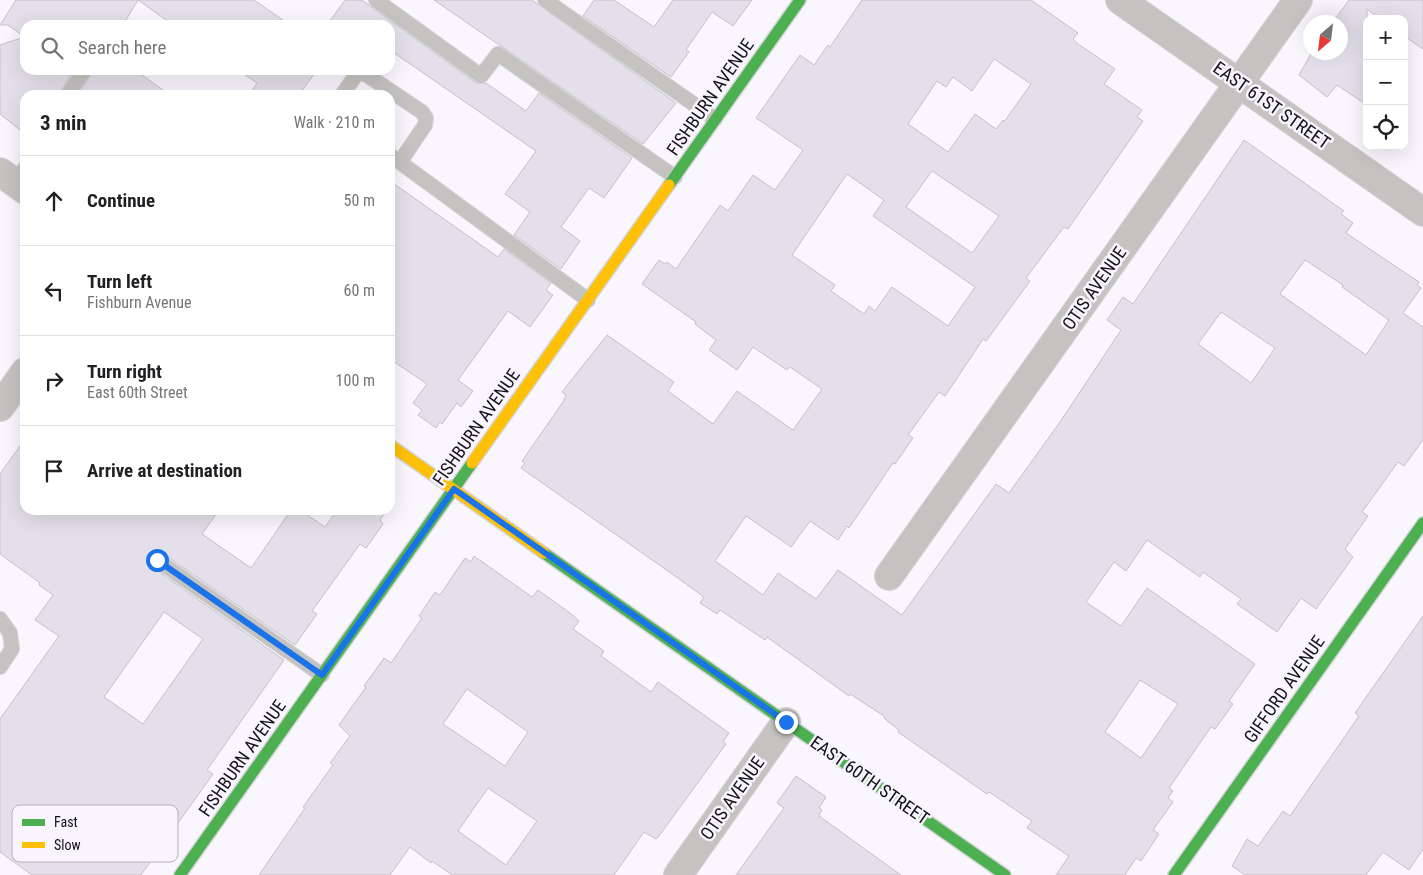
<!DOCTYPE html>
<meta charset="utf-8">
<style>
body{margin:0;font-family:"Roboto Condensed",sans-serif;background:#f6f6f6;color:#202124}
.controls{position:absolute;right:15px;top:15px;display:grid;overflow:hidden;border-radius:10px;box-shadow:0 5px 20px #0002}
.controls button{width:45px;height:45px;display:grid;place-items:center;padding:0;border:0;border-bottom:1px solid #e0e0e0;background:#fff;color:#202124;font:25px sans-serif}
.compass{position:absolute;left:1303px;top:15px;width:45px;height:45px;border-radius:50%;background:#fff;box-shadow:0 5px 20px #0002;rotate:208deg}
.stop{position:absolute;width:15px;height:15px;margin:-11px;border:4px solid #1a73e8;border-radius:50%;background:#fff}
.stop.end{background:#1a73e8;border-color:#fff;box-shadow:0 1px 5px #0008}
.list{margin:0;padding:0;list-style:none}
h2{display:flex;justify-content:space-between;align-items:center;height:65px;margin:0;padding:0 20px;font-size:21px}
h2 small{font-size:16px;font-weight:400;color:#757577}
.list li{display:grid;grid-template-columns:32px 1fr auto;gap:15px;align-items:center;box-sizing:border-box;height:90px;padding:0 20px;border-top:1px solid #e0e0e0}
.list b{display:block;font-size:19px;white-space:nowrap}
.list p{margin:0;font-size:16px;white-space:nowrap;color:#757577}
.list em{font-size:16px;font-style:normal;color:#757577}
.icon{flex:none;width:28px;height:28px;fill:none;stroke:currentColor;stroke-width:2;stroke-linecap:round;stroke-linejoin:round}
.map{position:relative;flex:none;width:1423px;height:875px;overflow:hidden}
.search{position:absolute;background:#fff;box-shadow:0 5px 20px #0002;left:20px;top:20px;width:375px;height:55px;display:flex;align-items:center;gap:12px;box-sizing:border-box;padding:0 18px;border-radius:15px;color:#757577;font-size:19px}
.panel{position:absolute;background:#fff;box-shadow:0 5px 20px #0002;left:20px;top:90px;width:375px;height:425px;border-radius:15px}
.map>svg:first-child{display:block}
.building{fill:#e4e0eb;stroke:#c4c2c8;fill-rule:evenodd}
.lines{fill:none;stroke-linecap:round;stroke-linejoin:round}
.lane-casing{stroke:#d4d3d7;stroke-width:16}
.street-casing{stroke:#d4d3d7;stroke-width:30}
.fast-casing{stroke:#d4d3d7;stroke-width:14}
.slow-casing{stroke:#d4d3d7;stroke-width:14}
.lane{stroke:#c5c3c2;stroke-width:14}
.street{stroke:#c5c3c2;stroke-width:28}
.fast{stroke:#4caf50;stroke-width:11}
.slow{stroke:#ffc107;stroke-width:11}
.route{stroke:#1a73e8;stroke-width:6}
.labels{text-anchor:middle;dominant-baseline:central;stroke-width:5;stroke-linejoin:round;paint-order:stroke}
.street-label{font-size:18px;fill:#141217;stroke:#f8f5ff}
.key{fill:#f8f5ff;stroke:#b4b1b9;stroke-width:1}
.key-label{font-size:14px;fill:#141217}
</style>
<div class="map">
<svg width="1423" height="875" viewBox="0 0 1423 875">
<rect width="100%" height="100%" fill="#f9f7fd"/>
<g class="building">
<path d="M16,0h238l36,25h-117l-35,-25 -15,25h-98v45h49l-16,25h-33v39l-25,-20v-69l24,-8 -16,-12h-8z"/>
<path d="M345,0h17l114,83h10l40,28 13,-18 93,65 -28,40 -15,-10 -28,39 19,14 -19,28 -47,-34 16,-23 -25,-18 31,-43 -146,-101v-25h-63z"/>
<path d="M434,0h98l144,103 -33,41z"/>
<path d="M594,0h20l40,27 19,-27h79l-19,26 -21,-14 -26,38 3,2 -18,25 -88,-61z"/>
<path d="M862,0h169l47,33 -5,6 5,5 37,25 -11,15 38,26 -5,7 6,4 -75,108 -4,-2 -38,51 4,3 -44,60 -3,-2 -38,57 -6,-4 -31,43 5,3 -18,26 -2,-1 -44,65 -2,-2 -9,14 -28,-19 -19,26 -45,-31 -31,45 48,34 15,-22 38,26 22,-29 64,45 94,-131 13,9 51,-71 61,-92 -14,-10 16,-23 10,7 111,-164 100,71 -3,3 12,9 -7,10 73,49 -2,3 4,3 -18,25 20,14v113l-19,26 -6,-4 -36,50 6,4 -23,33 8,8 -37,52 -15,-11 -24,34 -40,-28 4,-5 -38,-27 -3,5 -53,-37 -21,31 -12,-9 -28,40 35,24 26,-38 108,76 -26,37 4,3 -18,25 -4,-2 -42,61 4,3 -5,7 5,4 -20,28 6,4 -18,27 -5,-3 -11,17h-69l13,-19 -42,-28 5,-7 -43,-29 -2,2 -89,-62 1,-2 -14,-11 -1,-3 -34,-22 -1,2 -82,-59 -2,3 -45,-30 -3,4 -17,-11 4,-6 -29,-21 -154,-108 4,-5 -3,-2 41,-59 3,-7 -4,-3 45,-57 67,47 -6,9 45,33 24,-33 56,39 29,-41 -32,-22 -3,3 -34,-23 -16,23 -28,-20 7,-10 -21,-16 1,-2 -54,-38 17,-24 6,4 2,-2 9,7 44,-64 8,6 25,-36 22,15 28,-40 -47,-32 44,-63 14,10 14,-20 2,2zM994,59l37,25 -27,38 -1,-2 -7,9 -21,-15 -27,38 -40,-28 29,-43 9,6 7,-10 19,14zM932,171l67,45 -27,37 -66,-46zM847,174l37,26 -11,16 102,71 -27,39 -56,-39 -17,24 -6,-5 -5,8 -33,-23 4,-6 -43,-30zM1305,260l38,25 -1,2 47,33 -23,35 -86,-61zM1221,312l54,36 -24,35 -53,-39zM1140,680l38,24 -37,54 -36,-26z"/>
<path d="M1349,0h74v49l-19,-13v-17h-24l-13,-10v96l-30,-20 -10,12 -28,-22 13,-23h28v-30h-7z"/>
<path d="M94,70h41l35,25h-92z"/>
<path d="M238,70h79l-18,25h-50l8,-12z"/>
<path d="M390,181l108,76 6,-8 47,34 -5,7 7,5 -23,32 -22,-16 -50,69 15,11 -12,16 -4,-4 -15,21 -2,-2 -4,6 -18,-13 4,-5 -9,-7 14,-19 -37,-25z"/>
<path d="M25,439v71h194l-17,24 49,34 40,-58h9l25,17 12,-17h50l-7,10 3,4 -17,24 -6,-4 -48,67 5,3 -22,31 -133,-92 -8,-1 -4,3 -1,8 3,4 132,93 -77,110 6,4 -72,101h-109l-32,-23v-133l59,-83 -24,-16 18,-25 -14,-10 1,-2 -40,-29v-80zM164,612l39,27 -60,85 -39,-27z"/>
<path d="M474,556l58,41 6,-7 32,23 9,8 -6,8 31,22 -3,5 50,36 7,-10 71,51 -6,9 3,2 -67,92 -3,3 -12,-7 -30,43h-162l-20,-14 -1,2 -21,-16 -20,28h-131l46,-67 -2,-1 30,-42 -3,-2 20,-27 -11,-11 27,-38 -2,-1 20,-28 7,5 31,-45 -3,-2 16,-24 5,3 25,-37 6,4zM467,689l61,43 -23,34 -62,-42zM488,788l49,33 -31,44 -48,-34z"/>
<path d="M1423,616v233l-14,21 -26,-18 -17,23h-121l-13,-9 15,-27 11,7 25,-35 7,5 69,-100 -4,-3z"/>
<path d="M796,776l30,21 -7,11 3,2 -3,6 82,59h-165l48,-67 -7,-5z"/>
</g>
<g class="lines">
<defs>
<g id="lane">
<path d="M376,0l105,76 17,-22 177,123"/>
<path d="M545,0l170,119"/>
<path d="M67,95l18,-25"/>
<path d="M342,95l14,-20 8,-2 58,39 4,6 -1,7 -25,37"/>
<path d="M390,155l198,145"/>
<path d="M16,184l9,-16"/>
<path d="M157,560l165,115"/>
<path d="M0,619l10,14 2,16 -12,18"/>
</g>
<g id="street">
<path d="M1120,0l303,212"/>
<path d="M0,172l25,18"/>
<path d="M0,407l25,-35"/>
<path d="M889,576l409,-576"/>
<path d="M678,875l108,-153"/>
</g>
<g id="fast">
<path d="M669,185l131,-185"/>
<path d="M544,553l461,322"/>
<path d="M180,875l292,-412"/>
<path d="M1174,875l249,-352"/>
</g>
<g id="slow">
<path d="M390,445l154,108"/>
<path d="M472,463l197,-278"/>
</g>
</defs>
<use href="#lane" class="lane-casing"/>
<use href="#street" class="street-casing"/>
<use href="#fast" class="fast-casing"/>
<use href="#slow" class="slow-casing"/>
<use href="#lane" class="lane"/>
<use href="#street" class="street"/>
<use href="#fast" class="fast"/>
<use href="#slow" class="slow"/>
</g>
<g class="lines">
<path class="route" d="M157,560l165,115 132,-186 332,233"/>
</g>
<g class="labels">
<g class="street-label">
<text transform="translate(710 97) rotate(-55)">FISHBURN AVENUE</text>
<text transform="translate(1272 105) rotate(35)">EAST 61ST STREET</text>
<text transform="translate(1094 288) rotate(-55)">OTIS AVENUE</text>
<text transform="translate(476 427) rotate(-55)">FISHBURN AVENUE</text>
<text transform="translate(1284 689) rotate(-55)">GIFFORD AVENUE</text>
<text transform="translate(242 758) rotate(-55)">FISHBURN AVENUE</text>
<text transform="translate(870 780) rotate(35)">EAST 60TH STREET</text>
<text transform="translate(732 798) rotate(-55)">OTIS AVENUE</text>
</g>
</g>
<rect x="12" y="805" width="166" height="57" rx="8" class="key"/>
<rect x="22" y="819" width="23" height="7" fill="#4caf50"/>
<rect x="22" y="842" width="23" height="6" fill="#ffc107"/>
<g class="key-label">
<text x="54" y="827">Fast</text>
<text x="54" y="850">Slow</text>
</g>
</svg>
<div class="controls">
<button>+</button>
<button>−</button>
<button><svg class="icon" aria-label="locate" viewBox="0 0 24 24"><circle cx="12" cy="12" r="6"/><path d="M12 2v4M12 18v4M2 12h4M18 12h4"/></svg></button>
</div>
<svg class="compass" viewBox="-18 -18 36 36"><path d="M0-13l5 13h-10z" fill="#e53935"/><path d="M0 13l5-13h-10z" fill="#757577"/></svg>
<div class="stop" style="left:157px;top:560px"></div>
<div class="stop end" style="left:786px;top:722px"></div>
<div class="search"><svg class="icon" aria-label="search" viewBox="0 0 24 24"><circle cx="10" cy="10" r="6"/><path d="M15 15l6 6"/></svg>Search here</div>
<section class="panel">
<h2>3 min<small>Walk · 210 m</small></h2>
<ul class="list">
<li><svg class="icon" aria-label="ahead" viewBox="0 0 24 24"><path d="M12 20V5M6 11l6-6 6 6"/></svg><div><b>Continue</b></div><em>50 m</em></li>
<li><svg class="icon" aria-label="left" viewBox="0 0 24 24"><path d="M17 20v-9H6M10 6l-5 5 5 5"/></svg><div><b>Turn left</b><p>Fishburn Avenue</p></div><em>60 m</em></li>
<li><svg class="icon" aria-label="right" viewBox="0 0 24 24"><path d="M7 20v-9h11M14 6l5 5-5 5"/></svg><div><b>Turn right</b><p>East 60th Street</p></div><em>100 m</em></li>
<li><svg class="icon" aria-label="arrive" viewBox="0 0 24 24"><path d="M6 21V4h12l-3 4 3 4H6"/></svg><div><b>Arrive at destination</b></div></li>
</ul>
</section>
</div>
